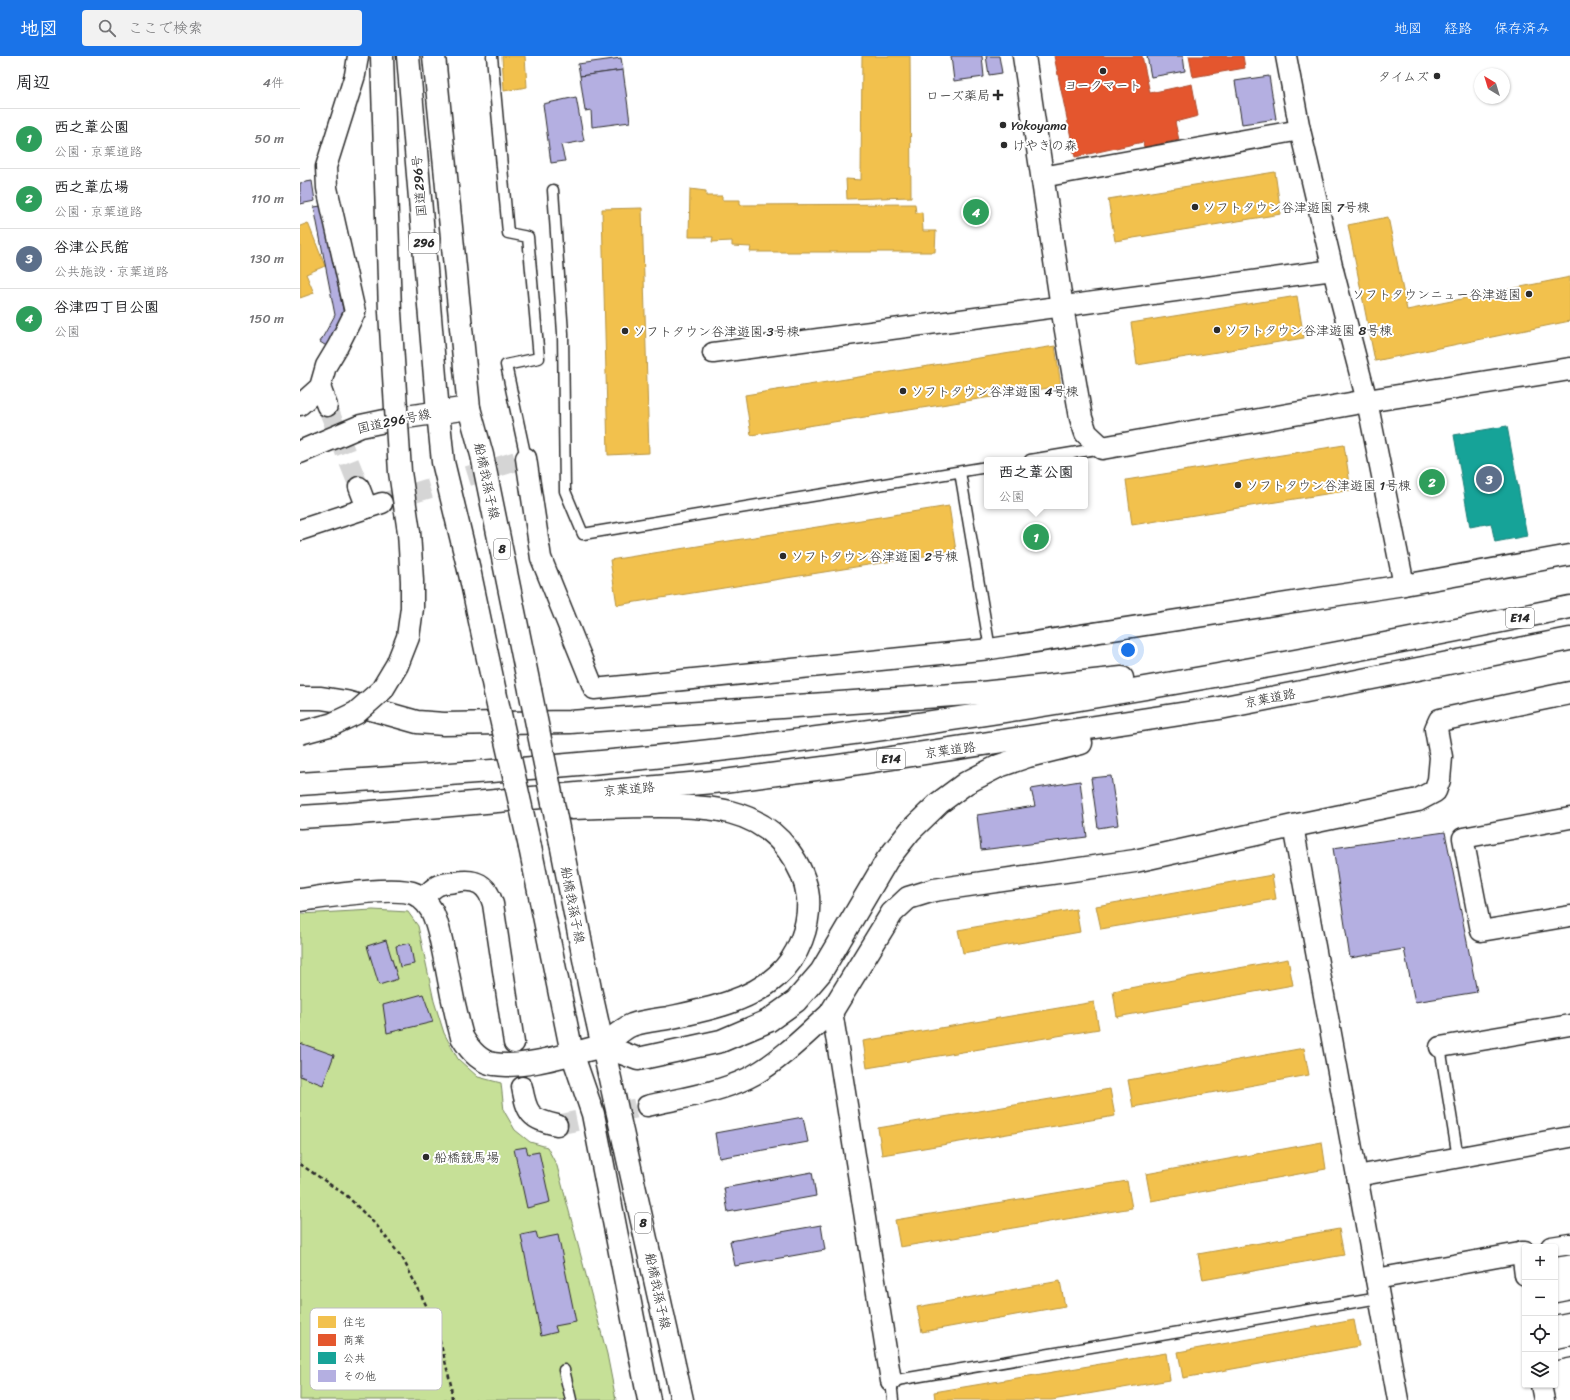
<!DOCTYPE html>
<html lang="ja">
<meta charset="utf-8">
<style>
body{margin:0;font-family:Sriracha,"Klee One",sans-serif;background:#f2f2f2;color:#202124}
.controls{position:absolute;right:12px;bottom:12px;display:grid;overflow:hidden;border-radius:4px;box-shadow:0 1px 3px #0004}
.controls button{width:36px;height:36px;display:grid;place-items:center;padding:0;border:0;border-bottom:1px solid #e0e0e0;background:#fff;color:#202124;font:20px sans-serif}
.compass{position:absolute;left:1174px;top:12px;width:36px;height:36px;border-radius:50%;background:#fff;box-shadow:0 1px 3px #0004;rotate:322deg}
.you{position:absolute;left:828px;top:594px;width:14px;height:14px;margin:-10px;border:3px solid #fff;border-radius:50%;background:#1a73e8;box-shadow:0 0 0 6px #1a73e833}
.badge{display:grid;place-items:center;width:26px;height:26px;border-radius:50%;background:#1a73e8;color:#fff;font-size:13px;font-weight:700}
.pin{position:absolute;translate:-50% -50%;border:2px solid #fff;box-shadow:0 1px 4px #0006}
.popup{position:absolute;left:684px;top:401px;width:104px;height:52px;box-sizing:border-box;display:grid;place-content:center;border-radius:4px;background:#fff;filter:drop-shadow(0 1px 3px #0005);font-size:13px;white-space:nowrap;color:#757577}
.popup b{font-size:15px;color:#202124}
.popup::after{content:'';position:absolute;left:50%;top:100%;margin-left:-8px;border:8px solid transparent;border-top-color:#fff}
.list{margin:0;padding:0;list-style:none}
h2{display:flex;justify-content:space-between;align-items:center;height:52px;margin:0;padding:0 16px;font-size:17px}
h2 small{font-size:13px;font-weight:400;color:#757577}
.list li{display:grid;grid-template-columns:26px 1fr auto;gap:12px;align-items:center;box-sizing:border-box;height:60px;padding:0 16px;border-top:1px solid #e0e0e0}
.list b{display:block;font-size:15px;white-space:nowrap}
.list p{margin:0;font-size:13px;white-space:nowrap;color:#757577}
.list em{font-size:13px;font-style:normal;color:#757577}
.icon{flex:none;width:22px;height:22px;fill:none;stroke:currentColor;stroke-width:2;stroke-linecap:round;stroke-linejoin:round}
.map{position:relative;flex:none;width:1270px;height:1344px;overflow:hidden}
header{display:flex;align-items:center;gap:24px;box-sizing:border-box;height:56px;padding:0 20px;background:#1a73e8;color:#fff}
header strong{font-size:19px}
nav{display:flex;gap:22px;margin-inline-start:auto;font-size:14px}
.search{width:280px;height:36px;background:#f2f2f2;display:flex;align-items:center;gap:10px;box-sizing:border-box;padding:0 14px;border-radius:4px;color:#757577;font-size:15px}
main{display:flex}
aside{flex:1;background:#fff}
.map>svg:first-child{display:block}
.green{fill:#c6e097;stroke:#788661}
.homes{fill:#f2c14e;stroke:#b69444}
.shops{fill:#e4572e;stroke:#ac4a2d}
.public{fill:#17a398;stroke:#1d7f77}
.building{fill:#b4afe1;stroke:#2b2b2b}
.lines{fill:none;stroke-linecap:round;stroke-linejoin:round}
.street-tunnel{stroke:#d5d5d5;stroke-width:20;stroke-dasharray:20 10;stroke-linecap:butt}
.lane-casing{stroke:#2b2b2b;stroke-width:13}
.street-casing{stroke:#2b2b2b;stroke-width:23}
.secondary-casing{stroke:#2b2b2b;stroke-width:25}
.primary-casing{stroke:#2b2b2b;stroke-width:25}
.highway-casing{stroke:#2b2b2b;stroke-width:25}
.path{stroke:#2b2b2b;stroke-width:2.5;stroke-dasharray:4 3;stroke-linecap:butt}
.lane{stroke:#fff;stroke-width:10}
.street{stroke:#fff;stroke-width:20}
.secondary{stroke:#fff;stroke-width:22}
.primary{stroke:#fff;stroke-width:22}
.highway{stroke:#fff;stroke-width:22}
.primary-bridge-casing{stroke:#2b2b2b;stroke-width:25;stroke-linecap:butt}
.highway-bridge-casing{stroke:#2b2b2b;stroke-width:25;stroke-linecap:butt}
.primary-bridge{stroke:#fff;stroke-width:22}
.highway-bridge{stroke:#fff;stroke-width:22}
.poi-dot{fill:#2b2b2b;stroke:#fff;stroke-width:1.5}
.labels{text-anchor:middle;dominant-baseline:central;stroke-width:4;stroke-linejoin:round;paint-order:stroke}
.shield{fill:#fff;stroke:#6b6b6b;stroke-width:1}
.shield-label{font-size:12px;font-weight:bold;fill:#2b2b2b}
.poi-label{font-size:13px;fill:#2b2b2b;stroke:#fff;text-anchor:start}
.street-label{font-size:13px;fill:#2b2b2b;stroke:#fff}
.key{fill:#fff;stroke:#bfbfbf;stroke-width:1}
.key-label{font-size:11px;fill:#2b2b2b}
</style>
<header>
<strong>地図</strong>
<div class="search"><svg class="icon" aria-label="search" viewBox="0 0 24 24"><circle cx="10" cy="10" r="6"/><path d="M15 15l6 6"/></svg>ここで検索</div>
<nav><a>地図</a><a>経路</a><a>保存済み</a></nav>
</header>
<main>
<aside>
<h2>周辺<small>4件</small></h2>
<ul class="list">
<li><span class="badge" style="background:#2e9e5b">1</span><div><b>西之葦公園</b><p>公園 · 京葉道路</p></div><em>50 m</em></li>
<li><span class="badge" style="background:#2e9e5b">2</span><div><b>西之葦広場</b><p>公園 · 京葉道路</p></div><em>110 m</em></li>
<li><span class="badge" style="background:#5c6f8a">3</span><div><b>谷津公民館</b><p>公共施設 · 京葉道路</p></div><em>130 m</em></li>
<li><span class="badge" style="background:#2e9e5b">4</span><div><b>谷津四丁目公園</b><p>公園</p></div><em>150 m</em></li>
</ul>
</aside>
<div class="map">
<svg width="1270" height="1344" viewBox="0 0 1270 1344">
<rect width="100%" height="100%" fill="#fff"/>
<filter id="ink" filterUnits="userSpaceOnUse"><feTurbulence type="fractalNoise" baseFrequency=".025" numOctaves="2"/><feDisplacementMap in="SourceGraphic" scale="8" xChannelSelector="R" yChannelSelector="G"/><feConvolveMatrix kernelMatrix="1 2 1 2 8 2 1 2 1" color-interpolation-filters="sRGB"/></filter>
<g filter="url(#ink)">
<path class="green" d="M73,854l35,2 10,14 16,75 10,32 14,26 20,18 23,6 3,28 11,19 15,12 17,5 10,19 50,188 9,46h-316v-486z"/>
<g class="homes">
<path d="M202,0h23l2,31 -23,4z"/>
<path d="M562,0h48l1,141 -64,2 -1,-20 15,1z"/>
<path d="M975,116l6,42 -166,27 -7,-42z"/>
<path d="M390,133l16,2v5h16v4h18v5l175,-1 1,9 6,-1 1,19h13l-1,21h-185l1,-5 -19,-1v-5l-20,1 1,-5h-24z"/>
<path d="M342,152l7,245 -41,2 -6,-246z"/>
<path d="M1088,161l19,93 163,-33v44l-195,40 -27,-136z"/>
<path d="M8,167l17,43 -19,8 8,19 -14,5v-72z"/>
<path d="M997,240l7,42 -167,27 -6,-42z"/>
<path d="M755,290l6,40 -310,49 -6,-40z"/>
<path d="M1044,389l7,45 -219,35 -6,-45z"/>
<path d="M649,450l7,45 -339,54 -7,-45z"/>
<path d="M972,819l4,24 -175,30 -5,-23z"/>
<path d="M776,853l4,23 -117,21 -5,-23z"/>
<path d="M988,903l5,26 -176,32 -4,-26z"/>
<path d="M794,946l5,27 -232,39 -4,-27z"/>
<path d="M1004,992l5,27 -176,32 -5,-27z"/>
<path d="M810,1033l5,27 -233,39 -4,-27z"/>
<path d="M1022,1086l4,27 -175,32 -5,-27z"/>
<path d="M827,1125l5,27 -232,39 -5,-27z"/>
<path d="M1039,1173l5,26 -141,25 -5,-26z"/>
<path d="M760,1225l5,25 -143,26 -5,-25z"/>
<path d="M1054,1264l5,26 -176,32 -5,-26z"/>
<path d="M866,1297l4,27 -118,20h-117l-1,-8z"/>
</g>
<g class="shops">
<path d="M754,0h88l8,37 42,-9 6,32 -23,6 4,18 -35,7 -1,-5 -68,15z"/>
<path d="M889,0h54l2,12 -52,9z"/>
</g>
<path class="public" d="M1207,370l20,110 -32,6 -4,-19 -21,4 -16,-92z"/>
<g class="building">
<path d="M651,0h31l2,21 -30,4z"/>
<path d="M686,0h13l3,17 -13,2z"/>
<path d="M847,0h36l2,15 -34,6z"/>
<path d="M321,2l2,12 -43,6 -2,-12z"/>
<path d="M323,14l7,52 -38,5 -1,-17 -6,1 -5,-35z"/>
<path d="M969,20l7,43 -34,5 -7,-43z"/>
<path d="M276,41l8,44 -23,4 4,16 -14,2 -8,-59z"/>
<path d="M12,125l3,20 -15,3v-21z"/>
<path d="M21,150l23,108 -16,33 -8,-5 15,-27 -21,-108z"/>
<path d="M811,720l7,49 -20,3 -7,-50z"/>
<path d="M780,725l7,56 -106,13 -4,-35 58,-9 -4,-17z"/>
<path d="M1145,776l32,160 -62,10 -11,-53 -54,9 -17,-110z"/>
<path d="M86,884l12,39 -19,6 -12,-39z"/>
<path d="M110,887l4,21 -14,3 -4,-21z"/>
<path d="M123,938l10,28 -46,11 -4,-28z"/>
<path d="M0,987l34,12 -11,30 -23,-9z"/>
<path d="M503,1061l5,25 -89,16 -4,-25z"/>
<path d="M226,1091l2,7 11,-2 11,50 -23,6 -13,-59z"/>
<path d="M512,1116l4,24 -88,16 -4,-24z"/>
<path d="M521,1169l4,25 -90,16 -5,-25z"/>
<path d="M236,1176l2,7 20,-4 18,87 -21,4 2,6 -16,4 -20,-101z"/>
</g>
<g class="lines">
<g class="street-tunnel">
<path d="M27,350l32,81"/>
<path d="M82,447l144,-45"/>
<path d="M257,1069l90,-19"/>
</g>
<defs>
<g id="lane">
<path d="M192,0l16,177 20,4 11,121 -33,7 20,93"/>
<path d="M253,134l10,143 2,158 18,43 404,-67"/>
<path d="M730,404l72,-12"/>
<path d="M660,416l30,177"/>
<path d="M1140,991l18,111"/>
<path d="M1255,1253l15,-3"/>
<path d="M1255,1299l15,-3"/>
<path d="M264,1314l7,30"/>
<path d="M593,1344l-2,-19 488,-83"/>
</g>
<g id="street">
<path d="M986,0l14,74 33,140 34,131 37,184"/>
<path d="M742,121l258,-47"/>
<path d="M413,297l620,-83"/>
<path d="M20,331l7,19"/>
<path d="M0,349l20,-18 6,-21 12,-20 17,-34 -28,-124 -1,-21 29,-92 3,-19"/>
<path d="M226,402l15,100 53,131 396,-40 414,-64 166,-30"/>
<path d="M59,431l8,21"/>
<path d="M0,474l82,-27"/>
<path d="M1270,762l-107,20 18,93 89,-15"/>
<path d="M993,770l105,574"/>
<path d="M122,843c5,-4 11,-12 17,-14 5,-2 11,-2 16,-3 21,-4 32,2 38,22l21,139"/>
<path d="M532,955l59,370"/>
<path d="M1140,991l130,-22"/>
<path d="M222,1031c5,27 8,32 35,38"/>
<path d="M347,1050c34,-8 70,-13 101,-28 29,-14 60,-45 84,-67"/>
<path d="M1057,1120l213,-39"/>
<path d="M1251,1191l19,-3"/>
<path d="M1222,1196l3,23"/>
<path d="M1076,1223l149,-27"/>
<path d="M1241,1329l3,15"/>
</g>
<g id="secondary">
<path d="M724,0l38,251 19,111 5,15 16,15 265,-47 203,-32"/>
<path d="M0,844c23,-3 97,-15 115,-6 8,4 16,13 19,22 7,17 9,36 13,53 4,23 9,46 15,68 7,12 18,25 32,27 29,5 79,-11 109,-18"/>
<path d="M532,955l60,-98 16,-15 26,-8 201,-29 158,-35 125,-26 17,-9 4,-11 2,-23 -5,-28 4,-9 130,-27"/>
</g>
<g id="primary">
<path d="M169,352l13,47 48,235"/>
<path d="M138,356l5,50 27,112 25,118"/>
<path d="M261,787l29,146 92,411"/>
<path d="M230,791l42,206 21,61 56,286"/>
</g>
<g id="highway">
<path d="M108,0l30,356"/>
<path d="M0,396l61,-26 38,-8 70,-10 -35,-352"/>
<path d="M0,642h21l25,4 71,20 27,2 126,-2 412,-29 140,-15"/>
<path d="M0,728c156,-10 313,-20 469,-40 269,-33 536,-82 801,-137"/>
<path d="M272,752c29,-1 58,-2 88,-2 48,0 97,2 128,44 11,15 18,29 20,47 2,28 -9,60 -31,79 -29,26 -72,34 -109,42 -12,2 -25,3 -36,7 -9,3 -21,15 -29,21"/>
<path d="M0,761l49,-3 375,-33 115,-15 381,-58 350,-69"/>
<path d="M303,990l35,13 83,-18 47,-20 28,-20 25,-29 66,-112 23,-29 29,-28 27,-20 33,-17 29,-10 53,-13"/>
</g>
</defs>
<use href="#lane" class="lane-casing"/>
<use href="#street" class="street-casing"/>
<use href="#secondary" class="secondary-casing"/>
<use href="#primary" class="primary-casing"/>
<use href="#highway" class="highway-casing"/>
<path class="path" d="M0,1108l47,32 31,31 25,32 33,66 15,60 1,15"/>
<use href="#lane" class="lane"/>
<use href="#street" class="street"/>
<use href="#secondary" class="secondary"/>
<use href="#primary" class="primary"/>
<use href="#highway" class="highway"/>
<defs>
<g id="primary-bridge">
<path d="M230,634l31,153"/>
<path d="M195,636l35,155"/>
</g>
<path id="highway-bridge" d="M0,677l33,-9 23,-11 26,-23 15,-25 11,-28 4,-29v-27l-3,-49 -9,-60 -10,-160 -8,-256"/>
</defs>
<use href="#primary-bridge" class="primary-bridge-casing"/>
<use href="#highway-bridge" class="highway-bridge-casing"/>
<use href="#primary-bridge" class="primary-bridge"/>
<use href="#highway-bridge" class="highway-bridge"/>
</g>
</g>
<g class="poi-dot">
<circle cx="803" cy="15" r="4"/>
<circle cx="1137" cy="20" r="4"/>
<path d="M696 33h4v4h4v4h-4v4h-4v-4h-4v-4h4z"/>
<circle cx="703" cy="69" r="4"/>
<circle cx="704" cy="89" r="4"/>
<circle cx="895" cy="151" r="4"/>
<circle cx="1229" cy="238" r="4"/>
<circle cx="917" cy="274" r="4"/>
<circle cx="325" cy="275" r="4"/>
<circle cx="603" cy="335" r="4"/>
<circle cx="938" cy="429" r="4"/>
<circle cx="483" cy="500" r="4"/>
<circle cx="126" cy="1101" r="4"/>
</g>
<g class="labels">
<g class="shield">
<rect x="109" y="177" width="30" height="20" rx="3"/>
<rect x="194" y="483" width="16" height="20" rx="3"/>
<rect x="1206" y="552" width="28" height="20" rx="3"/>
<rect x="577" y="693" width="28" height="20" rx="3"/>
<rect x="335" y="1157" width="16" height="20" rx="3"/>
</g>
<g class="shield-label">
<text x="124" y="187">296</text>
<text x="202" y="493">8</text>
<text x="1220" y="562">E14</text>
<text x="591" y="703">E14</text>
<text x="343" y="1167">8</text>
</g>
<g class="poi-label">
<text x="1129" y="20" text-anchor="end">タイムズ</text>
<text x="803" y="29" text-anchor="middle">ヨークマート</text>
<text x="690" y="39" text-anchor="end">ローズ薬局</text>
<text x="711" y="69">Yokoyama</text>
<text x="712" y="89">けやきの森</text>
<text x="903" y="151">ソフトタウン谷津遊園 7号棟</text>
<text x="1221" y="238" text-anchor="end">ソフトタウンニュー谷津遊園</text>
<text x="925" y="274">ソフトタウン谷津遊園 8号棟</text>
<text x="333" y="275">ソフトタウン谷津遊園 3号棟</text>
<text x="611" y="335">ソフトタウン谷津遊園 4号棟</text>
<text x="946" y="429">ソフトタウン谷津遊園 1号棟</text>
<text x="491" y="500">ソフトタウン谷津遊園 2号棟</text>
<text x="134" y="1101">船橋競馬場</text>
</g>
<g class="street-label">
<text transform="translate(119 130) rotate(-95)">国道296号</text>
<text transform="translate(94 365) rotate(-12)">国道296号線</text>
<text transform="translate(187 425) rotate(78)">船橋我孫子線</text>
<text transform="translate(970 642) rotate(-11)">京葉道路</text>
<text transform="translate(650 694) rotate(-8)">京葉道路</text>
<text transform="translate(329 733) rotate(-5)">京葉道路</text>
<text transform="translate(273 849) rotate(79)">船橋我孫子線</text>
<text transform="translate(358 1235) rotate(78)">船橋我孫子線</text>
</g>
</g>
<rect x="10" y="1252" width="132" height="82" rx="6" class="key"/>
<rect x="18" y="1260" width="18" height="12" fill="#f2c14e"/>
<rect x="18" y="1278" width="18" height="12" fill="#e4572e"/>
<rect x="18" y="1296" width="18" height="12" fill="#17a398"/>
<rect x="18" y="1314" width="18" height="12" fill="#b4afe1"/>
<g class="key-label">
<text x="43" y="1270">住宅</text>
<text x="43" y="1288">商業</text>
<text x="43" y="1306">公共</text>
<text x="43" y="1324">その他</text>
</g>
</svg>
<div class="controls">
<button>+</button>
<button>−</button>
<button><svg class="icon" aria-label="locate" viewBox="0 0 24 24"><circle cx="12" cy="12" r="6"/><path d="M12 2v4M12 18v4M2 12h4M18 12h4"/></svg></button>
<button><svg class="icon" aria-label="layers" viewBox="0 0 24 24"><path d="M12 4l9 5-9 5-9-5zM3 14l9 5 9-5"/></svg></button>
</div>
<svg class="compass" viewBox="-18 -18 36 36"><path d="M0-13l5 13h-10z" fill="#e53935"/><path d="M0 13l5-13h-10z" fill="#757577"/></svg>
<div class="you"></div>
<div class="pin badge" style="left:736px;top:481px;background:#2e9e5b">1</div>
<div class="popup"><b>西之葦公園</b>公園</div>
<div class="pin badge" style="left:1132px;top:426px;background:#2e9e5b">2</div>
<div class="pin badge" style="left:1189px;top:423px;background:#5c6f8a">3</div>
<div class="pin badge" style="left:676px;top:156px;background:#2e9e5b">4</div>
</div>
</main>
